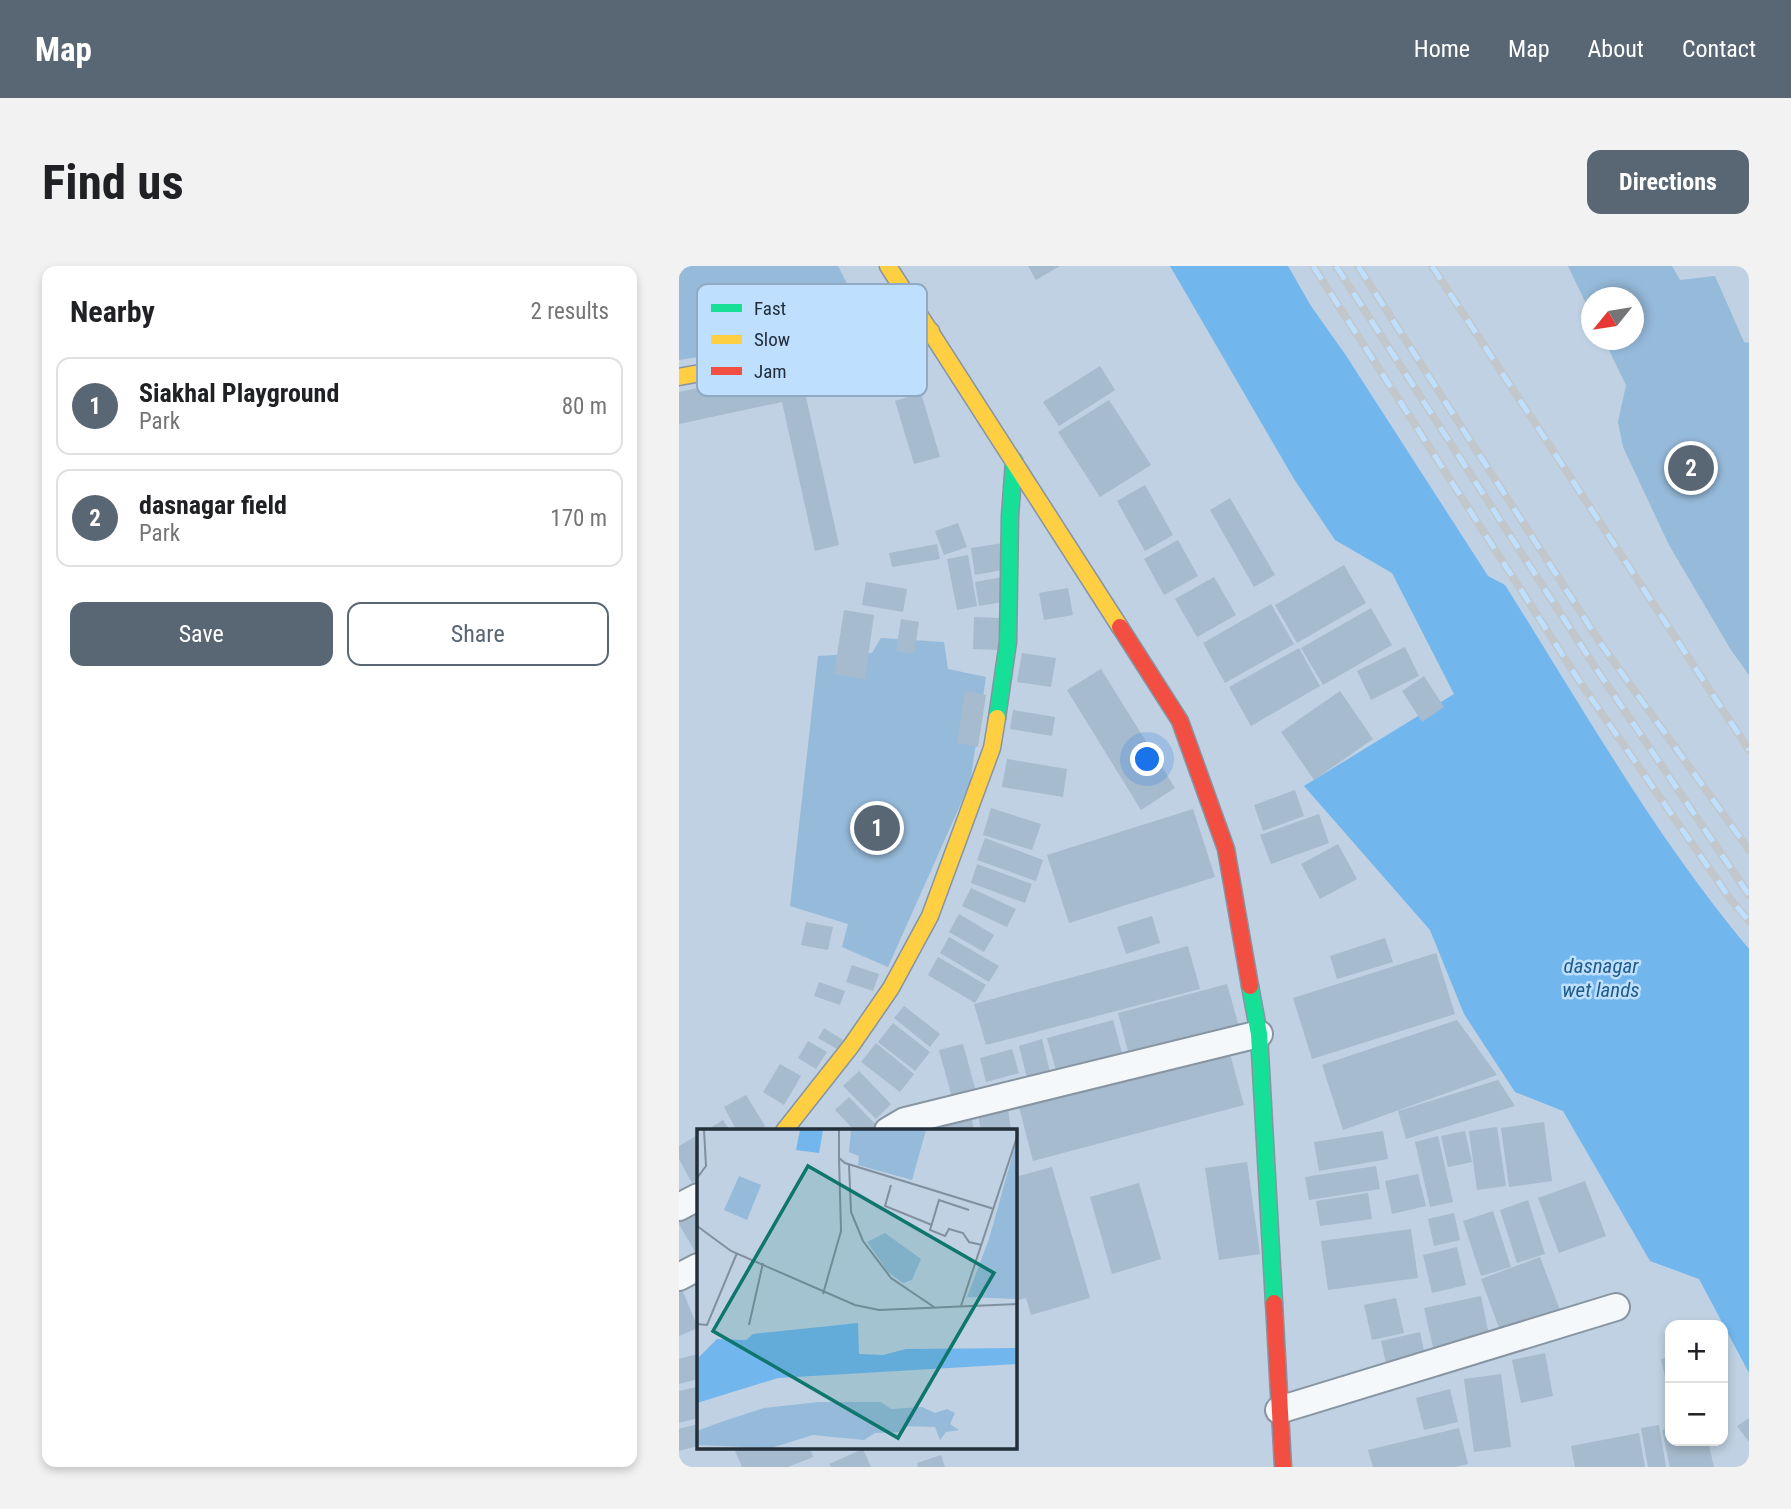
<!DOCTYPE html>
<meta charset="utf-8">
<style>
body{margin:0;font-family:"Roboto Condensed",sans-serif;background:#f2f2f2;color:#202124}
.controls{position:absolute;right:21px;bottom:21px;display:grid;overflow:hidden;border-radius:14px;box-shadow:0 4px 10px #0003}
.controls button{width:63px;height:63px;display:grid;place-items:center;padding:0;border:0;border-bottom:2px solid #e0e0e0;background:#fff;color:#202124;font:35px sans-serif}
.compass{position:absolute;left:902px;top:21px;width:63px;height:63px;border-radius:50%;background:#fff;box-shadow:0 4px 10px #0003;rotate:240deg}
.you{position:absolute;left:469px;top:494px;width:24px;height:24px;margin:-18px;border:5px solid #fff;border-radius:50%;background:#1a73e8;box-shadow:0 0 0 10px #1a73e833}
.badge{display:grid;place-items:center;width:46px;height:46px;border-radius:50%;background:#596775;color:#fff;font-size:23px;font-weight:700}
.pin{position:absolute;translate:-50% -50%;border:4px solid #fff;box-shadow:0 2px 7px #0006}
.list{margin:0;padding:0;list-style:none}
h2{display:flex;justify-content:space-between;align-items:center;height:91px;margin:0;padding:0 28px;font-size:30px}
h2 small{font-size:23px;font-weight:400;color:#757577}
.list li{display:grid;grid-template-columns:46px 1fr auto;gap:21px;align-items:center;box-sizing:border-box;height:98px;margin:0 14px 14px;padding:0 14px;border:2px solid #e0e0e0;border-radius:14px}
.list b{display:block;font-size:26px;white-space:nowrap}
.list p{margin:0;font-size:23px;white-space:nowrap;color:#757577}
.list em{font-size:23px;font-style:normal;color:#757577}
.actions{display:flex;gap:14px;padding:21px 28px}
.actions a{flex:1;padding:16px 0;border:2px solid #596775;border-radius:14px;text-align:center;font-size:24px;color:#596775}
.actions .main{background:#596775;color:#fff}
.map{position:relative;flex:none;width:1070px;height:1201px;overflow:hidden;border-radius:14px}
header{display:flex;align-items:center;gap:42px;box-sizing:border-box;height:98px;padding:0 35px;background:#596775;color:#fff}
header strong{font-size:33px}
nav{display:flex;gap:38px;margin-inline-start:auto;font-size:24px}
.intro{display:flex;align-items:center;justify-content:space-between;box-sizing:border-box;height:168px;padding:0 42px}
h1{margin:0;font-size:49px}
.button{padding:18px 32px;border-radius:14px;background:#596775;color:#fff;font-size:24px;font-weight:700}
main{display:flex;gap:42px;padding:0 42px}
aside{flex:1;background:#fff;border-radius:14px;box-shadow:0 4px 10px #0003}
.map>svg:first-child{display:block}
.green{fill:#96bada}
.water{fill:#72b6ee}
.building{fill:#a6bbcd}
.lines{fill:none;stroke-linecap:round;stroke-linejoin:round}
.street-casing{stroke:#8795a2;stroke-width:30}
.fast-casing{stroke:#8795a2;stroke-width:19}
.slow-casing{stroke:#8795a2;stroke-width:19}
.jam-casing{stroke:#8795a2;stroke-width:19}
.street{stroke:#f5f8fb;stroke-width:26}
.fast{stroke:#16e098;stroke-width:16}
.slow{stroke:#ffcf43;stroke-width:16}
.jam{stroke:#f24e42;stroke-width:16}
.rail-casing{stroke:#c2c7cc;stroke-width:8}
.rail{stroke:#bedffd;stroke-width:5;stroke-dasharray:16;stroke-linecap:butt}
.labels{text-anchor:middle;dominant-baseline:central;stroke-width:5;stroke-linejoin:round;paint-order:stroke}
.water-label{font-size:21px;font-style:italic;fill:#1e5c8c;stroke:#bedffd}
.inset-road{fill:none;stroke:#80909f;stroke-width:2}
.view{fill:#0f766e;fill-opacity:0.15;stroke:#0f766e;stroke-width:3.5}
.inset-edge{fill:none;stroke:#222e3a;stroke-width:3.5}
.key{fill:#bedffd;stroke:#8faac2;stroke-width:2}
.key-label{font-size:19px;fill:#222e3a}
</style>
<header>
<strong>Map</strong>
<nav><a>Home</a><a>Map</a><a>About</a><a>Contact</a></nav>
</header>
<div class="intro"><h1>Find us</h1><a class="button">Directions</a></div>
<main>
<aside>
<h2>Nearby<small>2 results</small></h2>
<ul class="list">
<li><span class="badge">1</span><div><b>Siakhal Playground</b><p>Park</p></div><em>80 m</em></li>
<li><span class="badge">2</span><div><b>dasnagar field</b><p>Park</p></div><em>170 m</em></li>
</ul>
<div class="actions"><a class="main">Save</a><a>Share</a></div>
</aside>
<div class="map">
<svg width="1070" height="1201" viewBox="0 0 1070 1201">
<rect width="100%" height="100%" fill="#bfd1e2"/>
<g class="green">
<path d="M0,0h159l32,63 -191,31z"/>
<path d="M889,0h104l8,14 35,-4 29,66 5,1v332l-18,-25 -62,-105 -46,-98 -5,-25 8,-37 -22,-45h29v-42h-42v16z"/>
<path d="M202,372l63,4 4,27 38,8 -16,106 -82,184 -46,-20 6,-23 -58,-18 28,-250 54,-3z"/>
</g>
<path class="water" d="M491,0h118l23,40 34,48 143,222 17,9c78,123 150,252 244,364v424l-50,-94 -49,-18 -87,-150 -48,-19 -51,-78 -34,-84 -126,-144 150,-92 -62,-121 -57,-33 -41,-61z"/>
<g class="building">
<path d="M349,0h32l-24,14z"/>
<path d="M120,100l40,179 -24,6 -33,-149 -103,22v-32z"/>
<path d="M421,100l15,24 -56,36 -16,-24z"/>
<path d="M242,127l19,64 -26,7 -19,-63z"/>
<path d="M430,134l42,65 -51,32 -42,-65z"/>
<path d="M466,219l28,50 -28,16 -28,-50z"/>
<path d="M551,232l45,77 -21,12 -44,-77z"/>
<path d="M279,257l9,24 -23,8 -9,-24z"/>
<path d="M499,274l20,36 -34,19 -20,-36z"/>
<path d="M324,277l4,26 -32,6 -4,-27z"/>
<path d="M258,278l3,15 -48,8 -3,-14z"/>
<path d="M289,289l9,51 -20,4 -10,-51z"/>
<path d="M665,299l22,38 -69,40 -22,-38z"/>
<path d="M324,311l5,24 -29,5 -4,-24z"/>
<path d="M535,311l22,38 -39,22 -22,-38z"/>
<path d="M187,316l41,7 -4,23 -41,-7z"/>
<path d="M389,322l5,27 -29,5 -5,-27z"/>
<path d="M592,338l23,40 -69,39 -22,-40z"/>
<path d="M692,342l21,37 -69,40 -22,-37z"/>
<path d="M165,344l30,5 -9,64 -31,-5z"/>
<path d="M295,351l26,1 -1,32 -26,-1z"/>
<path d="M222,353l18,3 -5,32 -18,-3z"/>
<path d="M726,381l14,29 -48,24 -14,-29z"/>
<path d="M620,382l21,38 -69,40 -22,-39z"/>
<path d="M343,387l34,5 -5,29 -34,-5z"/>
<path d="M422,403l74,119 -34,22 -74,-120z"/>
<path d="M745,410l20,31 -22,15 -20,-31z"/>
<path d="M286,425l21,4 -8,52 -21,-4z"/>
<path d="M661,425l33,48 -59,41 -33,-48z"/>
<path d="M334,444l42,7 -3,19 -42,-7z"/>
<path d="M328,493l60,10 -4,28 -61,-10z"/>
<path d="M616,524l9,26 -41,15 -9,-26z"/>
<path d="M312,542l50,16 -9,26 -49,-15z"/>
<path d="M514,543l22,68 -146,46 -22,-68z"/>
<path d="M640,548l10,29 -58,21 -11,-29z"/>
<path d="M306,572l58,22 -7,21 -59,-21z"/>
<path d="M659,578l19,35 -37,20 -19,-35z"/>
<path d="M298,598l55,20 -7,19 -54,-20z"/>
<path d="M292,622l45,21 -9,18 -45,-21z"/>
<path d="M280,648l35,21 -10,17 -35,-20z"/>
<path d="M473,650l8,27 -34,11 -9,-27z"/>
<path d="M127,656l27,5 -5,23 -27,-5z"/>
<path d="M270,671l50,29 -10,16 -49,-29z"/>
<path d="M706,672l8,24 -56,17 -7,-23z"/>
<path d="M509,680l12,43 -214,56 -12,-41z"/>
<path d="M757,687l19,61 -143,45 -19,-61z"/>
<path d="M259,691l48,28 -11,18 -47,-28z"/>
<path d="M173,699l27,9 -6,17 -27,-9z"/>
<path d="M140,716l26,9 -5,14 -26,-9z"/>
<path d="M548,718l13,46 -110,29 -12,-46z"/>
<path d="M225,740l36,28 -10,13 -36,-29z"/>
<path d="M434,754l10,37 -66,17 -10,-36z"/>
<path d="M778,754l40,55 -154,55 -21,-65z"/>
<path d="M214,757l37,29 -15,19 -37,-29z"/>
<path d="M145,762l19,12 -6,9 -19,-11z"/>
<path d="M363,773l10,41 -23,6 -10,-40z"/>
<path d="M129,775l19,11 -11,17 -18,-11z"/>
<path d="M197,777l38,31 -14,18 -39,-30z"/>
<path d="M284,778l15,55 -24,6 -15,-55z"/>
<path d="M549,781l16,58 -211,56 -15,-58z"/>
<path d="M333,783l7,24 -33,9 -6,-24z"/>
<path d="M101,798l21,12 -17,29 -21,-13z"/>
<path d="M180,805l32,33 -15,15 -33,-33z"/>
<path d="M819,814l17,26 -109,33 -8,-28z"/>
<path d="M67,829l19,31 -8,5h-20l-13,-24z"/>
<path d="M170,831l30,31 -3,3h-21l-20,-21z"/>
<path d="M329,843l3,22h-30l-3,-18z"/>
<path d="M293,853l2,12h-33l-2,-8z"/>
<path d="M44,854l7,11h-25z"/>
<path d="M865,856l8,59 -43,6 -8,-59z"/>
<path d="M818,861l9,59 -29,4 -8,-59z"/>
<path d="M704,865l5,28 -69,12 -5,-29z"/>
<path d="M786,865l7,31 -24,5 -7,-31z"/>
<path d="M19,869v44l-6,4 -13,-24v-13z"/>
<path d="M759,870l15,66 -23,5 -15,-65z"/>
<path d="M568,896l13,92 -41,6 -14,-92z"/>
<path d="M697,900l4,23 -71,11 -4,-23z"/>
<path d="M373,901l38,131 -59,17 -5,-17 -11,3v-124z"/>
<path d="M739,908l8,32 -34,8 -7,-33z"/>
<path d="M906,915l21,55 -47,17 -21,-55z"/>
<path d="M460,917l22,76 -49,15 -22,-77z"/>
<path d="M689,927l4,26 -52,7 -4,-25z"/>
<path d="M849,934l17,54 -28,9 -17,-53z"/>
<path d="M19,941v50l-19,-33v-6z"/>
<path d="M814,945l18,56 -30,9 -18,-55z"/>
<path d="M775,947l6,27 -26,6 -6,-27z"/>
<path d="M732,963l7,49 -90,12 -7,-49z"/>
<path d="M778,981l9,38 -34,8 -9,-38z"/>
<path d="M861,991l23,61 -59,23 -23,-62z"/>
<path d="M2,1021l17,41 -19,8v-48z"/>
<path d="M802,1030l9,44 -56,12 -10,-44z"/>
<path d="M717,1032l8,35 -32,7 -8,-35z"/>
<path d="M741,1066l6,28 -39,8 -6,-27z"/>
<path d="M866,1087l8,43 -32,7 -9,-43z"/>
<path d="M19,1088v25l-19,5v-25z"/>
<path d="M991,1091v24h-4l-5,-22z"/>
<path d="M822,1108l10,73 -37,5 -10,-73z"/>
<path d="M18,1121l1,31 -19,5v-32z"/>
<path d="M771,1123l8,33 -34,8 -8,-32z"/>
<path d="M1070,1152v24l-12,-16z"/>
<path d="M19,1158v22l-19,5v-22z"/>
<path d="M980,1159l7,42h-18l-7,-39z"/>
<path d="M780,1162l9,36 -13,3h-82l-5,-17z"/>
<path d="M991,1162v13h38l6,26h-44l-8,-37z"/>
<path d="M960,1167l6,34h-70l-4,-21z"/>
<path d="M65,1182h66l3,9 -25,10h-46l-7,-16z"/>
<path d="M184,1183l8,18h-40l-2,-3z"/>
<path d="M262,1189l4,12h-27l-1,-4z"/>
</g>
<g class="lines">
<defs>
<g id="street">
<path d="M209,865l17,-10 354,-87"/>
<path d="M0,941l19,-10"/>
<path d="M0,1011l19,-10"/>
<path d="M600,1144l337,-103"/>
</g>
<g id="fast">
<path d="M318,452l11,-76 2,-126 4,-55"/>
<path d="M571,720l9,48 15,269"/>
</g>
<g id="slow">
<path d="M209,0l232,361"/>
<path d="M0,111l252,-46"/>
<path d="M105,865l67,-85 40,-58 39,-72 62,-168 5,-30"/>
</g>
<g id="jam">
<path d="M441,361l60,94 46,128 24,137"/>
<path d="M595,1037l9,164"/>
</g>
</defs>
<use href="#street" class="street-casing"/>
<use href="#fast" class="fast-casing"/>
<use href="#slow" class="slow-casing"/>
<use href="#jam" class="jam-casing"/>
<use href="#street" class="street"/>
<use href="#fast" class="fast"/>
<use href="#slow" class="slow"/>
<use href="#jam" class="jam"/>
<defs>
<g id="rail">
<path d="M634,0l267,416 151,218 18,21"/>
<path d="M657,0l261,404 152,225"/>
<path d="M679,0l243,378 148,206"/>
<path d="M753,0l317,484"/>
</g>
</defs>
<use href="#rail" class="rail-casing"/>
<use href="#rail" class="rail"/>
</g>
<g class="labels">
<g class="water-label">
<text x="922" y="700">dasnagar<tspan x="922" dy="24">wet lands</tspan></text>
</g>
</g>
<g transform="translate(18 863)">
<rect width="320" height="320" fill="#bfd1e2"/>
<path d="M154,1h75l-14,50 -54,-15 1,-9 -10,-4zM320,10v160l-50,-2 22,-58zM42,47l22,9 -14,35 -23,-10zM188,104l36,26 -9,21 -9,3 -15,-11 -21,-30zM122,273h62l10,7 31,-2 13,6 12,-4 8,4 -5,11 9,6 -13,2 -6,8 -5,-13 -33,-1 -2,6 -25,1 -11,7 -51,-5 -42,13 -74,-3v-14l24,-9 43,-14z" fill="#96bada"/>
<path d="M103,1h23l-4,23 -23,-3zM161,194l1,31 24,1 23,-6 111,-1v16l-239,14 -81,25v-44l20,-20 29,1 7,-6z" fill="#72b6ee"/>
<path class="inset-road" d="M142,1v28l6,5 149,46M152,35l2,48 12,29 28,37 43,29M0,49l9,-12 -2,-36M194,56l-6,21 47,19M272,81l-30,-10 -9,30 15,6 4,-7 14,4 6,9 13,3M0,97l34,25 124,54 24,5 139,-6M126,165l18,-63 -2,-73M264,177l57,-172M0,195l10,1 30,-72M52,196l14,-62"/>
<path class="view" d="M111,37l186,107 -96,165 -185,-107z"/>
<rect width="320" height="320" class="inset-edge"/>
</g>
<rect x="18" y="18" width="230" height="112" rx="10" class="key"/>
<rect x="32" y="38" width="31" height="8" fill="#16e098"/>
<rect x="32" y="69" width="31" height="9" fill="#ffcf43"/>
<rect x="32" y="101" width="31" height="8" fill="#f24e42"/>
<g class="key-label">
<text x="75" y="49">Fast</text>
<text x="75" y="80">Slow</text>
<text x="75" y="112">Jam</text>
</g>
</svg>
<div class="controls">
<button>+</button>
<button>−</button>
</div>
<svg class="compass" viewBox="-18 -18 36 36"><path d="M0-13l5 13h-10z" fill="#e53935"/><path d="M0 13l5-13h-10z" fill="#757577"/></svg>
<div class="you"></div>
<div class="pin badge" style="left:198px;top:562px">1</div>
<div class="pin badge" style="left:1012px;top:202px">2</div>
</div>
</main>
